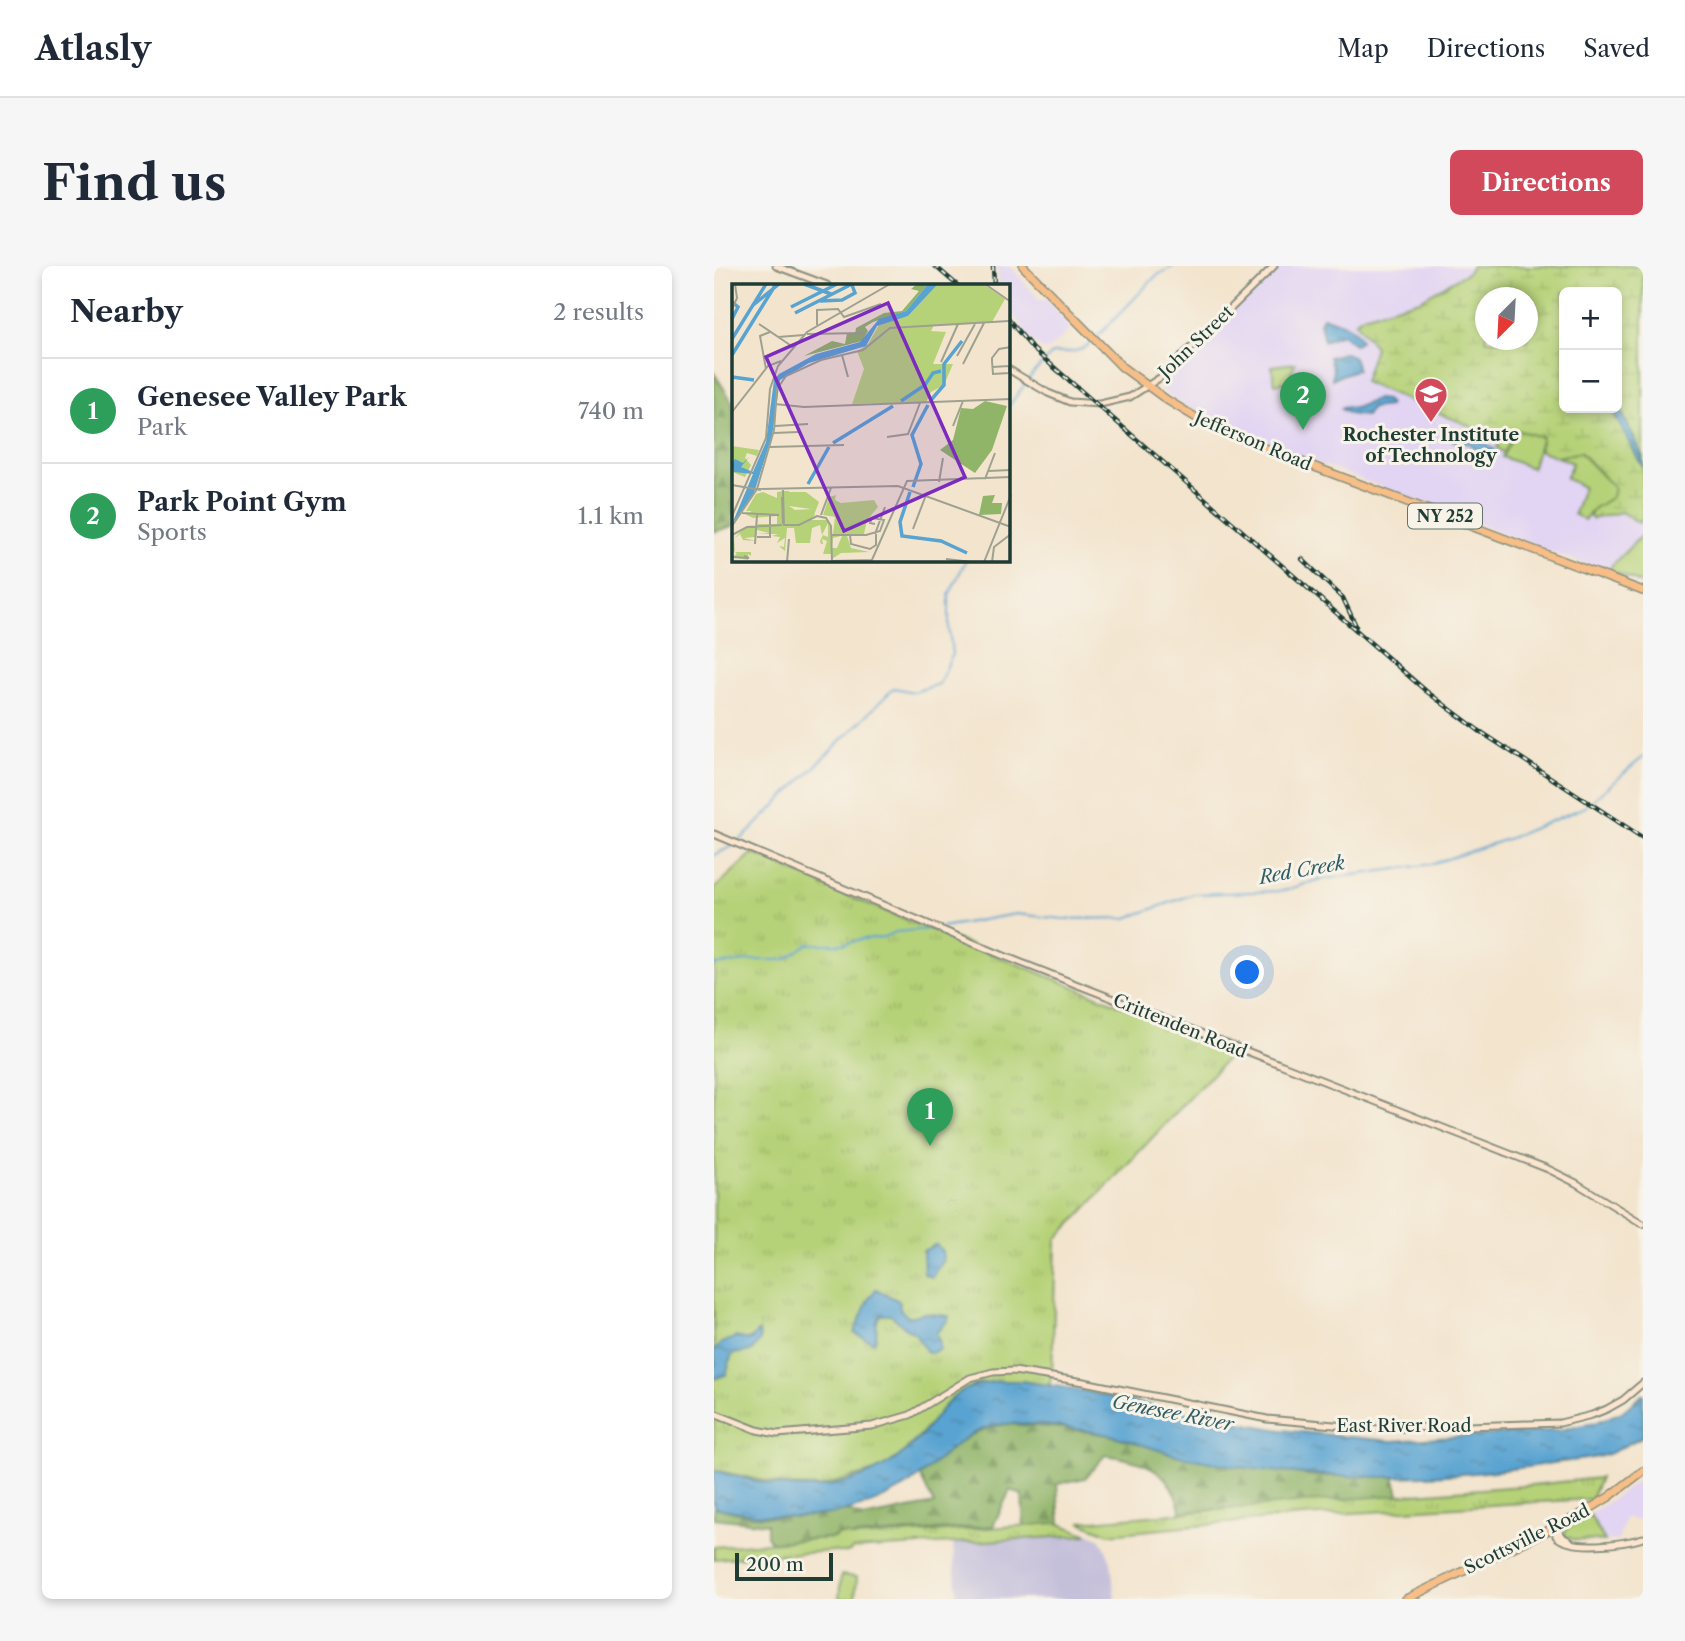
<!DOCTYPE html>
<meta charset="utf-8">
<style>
body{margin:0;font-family:"Libre Caslon Text",serif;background:#f6f6f7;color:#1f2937}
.controls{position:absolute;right:21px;top:21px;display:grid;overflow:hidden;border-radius:10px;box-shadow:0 4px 10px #0003}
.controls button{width:63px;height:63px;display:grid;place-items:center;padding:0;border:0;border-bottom:2px solid #e0e1e3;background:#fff;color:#1f2937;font:35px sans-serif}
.compass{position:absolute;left:761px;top:21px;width:63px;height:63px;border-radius:50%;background:#fff;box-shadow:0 4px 10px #0003;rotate:204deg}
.scale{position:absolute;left:21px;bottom:18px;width:98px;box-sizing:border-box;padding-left:7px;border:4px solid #1f3d34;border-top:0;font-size:19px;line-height:24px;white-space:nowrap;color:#1f3d34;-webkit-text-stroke:5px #f7f3e8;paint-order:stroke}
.you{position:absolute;left:534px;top:707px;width:24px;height:24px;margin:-18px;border:5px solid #fff;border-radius:50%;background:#1a73e8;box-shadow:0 0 0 10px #1a73e833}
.badge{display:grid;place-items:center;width:46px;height:46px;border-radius:50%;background:#d1495b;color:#fff;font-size:23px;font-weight:700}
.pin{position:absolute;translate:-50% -58px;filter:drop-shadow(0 2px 4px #0008)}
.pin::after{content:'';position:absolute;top:37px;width:24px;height:21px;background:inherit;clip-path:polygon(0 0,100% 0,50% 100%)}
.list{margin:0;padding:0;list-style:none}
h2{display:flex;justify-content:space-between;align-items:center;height:91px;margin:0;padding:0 28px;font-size:30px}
h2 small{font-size:23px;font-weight:400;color:#747a83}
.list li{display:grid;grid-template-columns:46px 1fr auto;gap:21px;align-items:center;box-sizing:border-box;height:105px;padding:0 28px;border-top:2px solid #e0e1e3}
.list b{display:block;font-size:26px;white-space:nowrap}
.list p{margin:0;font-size:23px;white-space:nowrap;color:#747a83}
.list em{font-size:23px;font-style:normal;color:#747a83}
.map{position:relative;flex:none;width:929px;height:1333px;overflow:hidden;border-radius:10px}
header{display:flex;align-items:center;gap:42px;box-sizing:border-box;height:98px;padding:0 35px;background:#fff;border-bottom:2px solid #e0e1e3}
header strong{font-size:33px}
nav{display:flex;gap:38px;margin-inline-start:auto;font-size:24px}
.intro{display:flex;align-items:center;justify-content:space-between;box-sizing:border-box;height:168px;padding:0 42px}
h1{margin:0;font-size:49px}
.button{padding:18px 32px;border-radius:10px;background:#d1495b;color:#fff;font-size:24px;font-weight:700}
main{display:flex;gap:42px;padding:0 42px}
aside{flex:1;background:#fff;border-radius:10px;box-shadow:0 4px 10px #0003}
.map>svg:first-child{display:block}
.built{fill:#e2d4f3;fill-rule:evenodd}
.industrial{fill:#c5c0da}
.grass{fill:#b6d278;stroke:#6a8856;stroke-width:2}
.forest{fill:url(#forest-firs);stroke:#58784e;stroke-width:2}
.wetland{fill:url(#wetland-marsh);stroke:#6a8856;stroke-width:2;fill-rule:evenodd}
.park{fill:url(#park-tufts);stroke:#6a8856;stroke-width:2}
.water{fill:url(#water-ripples);stroke:#3c7082;stroke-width:2}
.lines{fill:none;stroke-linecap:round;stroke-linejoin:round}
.stream{stroke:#59a3d1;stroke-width:2}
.secondary-casing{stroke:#899080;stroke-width:9}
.primary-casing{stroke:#899080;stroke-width:10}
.secondary{stroke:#fce5cf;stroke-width:5}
.primary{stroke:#f7be87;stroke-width:7}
.rail-casing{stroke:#1f3d34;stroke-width:4.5}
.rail{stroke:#f7f3e8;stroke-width:2;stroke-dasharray:5;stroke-linecap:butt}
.labels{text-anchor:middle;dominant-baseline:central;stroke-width:6;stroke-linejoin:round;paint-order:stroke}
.shield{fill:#f7f3e8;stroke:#60746a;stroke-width:2}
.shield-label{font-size:16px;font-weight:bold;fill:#1f3d34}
.street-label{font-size:18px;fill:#1f3d34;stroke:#f7f3e8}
.poi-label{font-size:18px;font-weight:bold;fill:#1f3d34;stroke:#f7f3e8}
.water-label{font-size:19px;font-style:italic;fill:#305c63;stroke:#f7f3e8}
.inset-river{fill:none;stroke:#59a3d1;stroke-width:3.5}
.inset-road{fill:none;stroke:#9ea190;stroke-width:2}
.view{fill:#7b2cbf;fill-opacity:0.15;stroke:#7b2cbf;stroke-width:3.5}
.inset-edge{fill:none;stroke:#1f3d34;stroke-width:3.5}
</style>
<header>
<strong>Atlasly</strong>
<nav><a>Map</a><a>Directions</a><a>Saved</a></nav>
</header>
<div class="intro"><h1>Find us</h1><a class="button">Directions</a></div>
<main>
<aside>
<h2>Nearby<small>2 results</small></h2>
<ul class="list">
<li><span class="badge" style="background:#2e9e5b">1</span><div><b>Genesee Valley Park</b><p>Park</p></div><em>740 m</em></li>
<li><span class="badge" style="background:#2e9e5b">2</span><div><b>Park Point Gym</b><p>Sports</p></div><em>1.1 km</em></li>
</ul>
</aside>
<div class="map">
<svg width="929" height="1333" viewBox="0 0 929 1333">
<defs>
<pattern id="forest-firs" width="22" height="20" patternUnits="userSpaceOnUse" patternTransform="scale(1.75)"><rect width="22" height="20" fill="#90b468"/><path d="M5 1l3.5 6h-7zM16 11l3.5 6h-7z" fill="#759456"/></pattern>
<pattern id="wetland-marsh" width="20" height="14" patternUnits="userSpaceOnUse" patternTransform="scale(1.75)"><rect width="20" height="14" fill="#b6d278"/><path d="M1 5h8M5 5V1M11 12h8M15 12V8" fill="none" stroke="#9cb568"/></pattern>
<pattern id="park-tufts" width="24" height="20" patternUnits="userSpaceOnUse" patternTransform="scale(1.75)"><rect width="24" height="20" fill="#b6d278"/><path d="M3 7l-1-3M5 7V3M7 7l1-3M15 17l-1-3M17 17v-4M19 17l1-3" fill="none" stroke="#9cb568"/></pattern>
<pattern id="water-ripples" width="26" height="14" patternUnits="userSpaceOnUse" patternTransform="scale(1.75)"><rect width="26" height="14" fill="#59a3d1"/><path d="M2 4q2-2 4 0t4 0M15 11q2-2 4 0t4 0" fill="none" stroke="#4986aa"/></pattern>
</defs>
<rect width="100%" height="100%" fill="#f7f3e8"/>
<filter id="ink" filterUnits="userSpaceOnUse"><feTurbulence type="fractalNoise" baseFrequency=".0143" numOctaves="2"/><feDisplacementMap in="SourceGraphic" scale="14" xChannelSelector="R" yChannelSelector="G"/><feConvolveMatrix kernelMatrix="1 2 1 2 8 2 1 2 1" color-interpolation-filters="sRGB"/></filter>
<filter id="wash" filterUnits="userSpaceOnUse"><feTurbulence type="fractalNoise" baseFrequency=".00686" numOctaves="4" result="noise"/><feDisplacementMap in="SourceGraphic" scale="28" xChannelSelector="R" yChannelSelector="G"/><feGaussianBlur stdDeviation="1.57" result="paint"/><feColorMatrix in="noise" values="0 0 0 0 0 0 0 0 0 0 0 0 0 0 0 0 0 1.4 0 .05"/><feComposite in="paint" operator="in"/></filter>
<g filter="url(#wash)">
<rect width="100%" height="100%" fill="#f3e4cd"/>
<g class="built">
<path d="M283,0h13l30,35 5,-3 21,22 4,11 -22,19 -6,-1 -20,-18 1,-4 -15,-18v-24h-9z"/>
<path d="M565,0h364v320l-404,-153 -55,-28 -23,-15 -1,-5 2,-5zM850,26h53v116h-53zM772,32h42v42h-42z"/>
<path d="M924,1215l5,8 -2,29 -4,2 -12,-3 -7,24h-13l-15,-26z"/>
</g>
<path class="industrial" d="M372,1266l15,7 10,22 4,38h-158l-4,-56z"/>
<g class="grass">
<path d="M581,97l-4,10 6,4v4l-22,3 -3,-18z"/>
<path d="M802,164l26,7 -10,31 -30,-11z"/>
<path d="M865,186l35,36 -2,9 -19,12 -9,11 -10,-6 9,-27 -17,-9 6,-15 -14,-6z"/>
<path d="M929,268v50l-33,-14 2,-5z"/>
<path d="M876,1249l15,26 -30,-1 -11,-4 2,-8z"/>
<path d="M127,1309l16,2 -2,22h-16z"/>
</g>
<g class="forest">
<path d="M0,107l19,30v123l-19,6z"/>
<path d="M292,1158l57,4 51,8 66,20 135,20h79l6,21 -219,15c-10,-43 -35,-51 -76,-57l-20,23 -28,6 3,40 -36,2 -2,-31 -12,-5 -17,36 -222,16 -4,-6v-12l-53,-6v-11l37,9 30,1 37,-1 30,-5 15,7 71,-14 -14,-28c28,-26 47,-46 86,-52z"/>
</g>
<path class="wetland" d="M758,0h171v253l-4,4 -18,-11 -29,7 -2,-3 3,-7 19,-12 2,-9 -34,-36 -22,5 -19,-7 3,-13 -26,-7 -12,23 -7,-5 2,-10 -135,-56 11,-35 -20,-25 8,-6 57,-16 48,-28zM850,26h53v116h-53zM772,32h42v42h-42z"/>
<g class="park">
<path d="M39,587l100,45 381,153 -178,189 -4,135 -3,10 -28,-4 -43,2 -52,46 -27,28 -21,13 -58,17 -31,-1 -75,-16v-581z"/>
<path d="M886,1212l-9,21 -289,17 -193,18 -29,-12 227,-20 215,-16z"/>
<path d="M344,1257l30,12 -235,14c-5,6 -12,5 -19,2l-120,8v-12l120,-9 3,-3 10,-1 5,3 25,-1z"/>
</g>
<g class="water">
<path d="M609,51c16,4 29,7 38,23l-6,5 -13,-11 -18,7 -4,-18z"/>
<path d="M631,87c9,3 12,8 12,16l-25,10 1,-10 -4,-12z"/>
<path d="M663,133l9,1 4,4 -1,2 -18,2 -5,8 -17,-2 -8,-5 1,-2 13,1z"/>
<path d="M903,135c7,22 26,45 26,67l-28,-52 -3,-8h5z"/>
<path d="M739,167l16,6h6l19,10 -1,4 -2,3 -6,-1 -15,-11 -16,-3 -5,-7z"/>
<path d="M222,978l6,7 1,9 -11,17 -8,-3 -1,-23z"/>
<path d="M162,1023l23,12 1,8 8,8 16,-4 25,3 -1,4 -12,13 4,10v6l-9,4 -5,-2 -11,-18 -7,-3 -17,-15h-10c-8,8 -2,16 -6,26l-3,1 -18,-9 14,-33z"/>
<path d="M45,1065l1,9 -8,11 -19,3c-5,6 -3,13 -7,21l-12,4v-11l2,-3 -2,-14 7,-8 15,-6 13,3z"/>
<path d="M285,1115h22l54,8 120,26 86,15 110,11 169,-11 37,-8 25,-10 21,-18v42c-11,6 -22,12 -33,17 -16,7 -39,7 -57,10 -116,20 -258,19 -373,-7 -22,-5 -43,-14 -66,-20 -30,-7 -79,-14 -110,-12 -36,3 -57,30 -83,51 -59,48 -137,48 -207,32v-37c33,9 72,21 106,17 32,-3 70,-19 92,-42 33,-34 34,-59 87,-64z"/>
</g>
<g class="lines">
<g class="stream">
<path d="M384,70l58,-60 18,-10"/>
<path d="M294,141l26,-35 19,-19c15,0 31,-1 41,-13"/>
<path d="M0,589l17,-8 16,-13 147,-146 20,4 25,-8 13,-29 -3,-28v-32l17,-35"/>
<path d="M228,661l74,-13 47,5 64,-1 67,-24 89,-3 35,-11 114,-16 78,-26 75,-31 58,-50"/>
<path d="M0,699l41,-5h29l24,-16h37l16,-5 20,-1 15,-6 32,-3"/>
</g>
</g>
</g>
<g filter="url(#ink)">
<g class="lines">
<defs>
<g id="secondary">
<path d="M62,0l51,19"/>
<path d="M294,103l40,24 22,9 30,2 30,-7 31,-20 113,-111"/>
<path d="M0,568l290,122 544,213 28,14 67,41"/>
<path d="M0,1147l43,17 20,4 95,-8 38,-11 60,-37 23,-6 21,-1 70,11 183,37 112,10 181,-6 32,-8 15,-6 16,-9 20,-17"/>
<path d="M841,1261l1,9c14,15 68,8 87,2"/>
<path d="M841,1261l9,11 6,3"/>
</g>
<g id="primary">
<path d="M309,0l99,101 45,33 38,23 65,27 373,141"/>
<path d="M692,1333l172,-83 31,-19 34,-26"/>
</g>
</defs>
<use href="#secondary" class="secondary-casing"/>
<use href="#primary" class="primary-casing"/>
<use href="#secondary" class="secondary"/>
<use href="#primary" class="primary"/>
<defs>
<g id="rail">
<path d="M221,0l22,19"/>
<path d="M279,0l1,19"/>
<path d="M294,53l25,30 393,342 52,39 165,108"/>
<path d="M588,293l41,39 13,28"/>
</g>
</defs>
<use href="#rail" class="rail-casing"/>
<use href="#rail" class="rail"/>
</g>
</g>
<defs>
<symbol id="university-pin" viewBox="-11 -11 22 30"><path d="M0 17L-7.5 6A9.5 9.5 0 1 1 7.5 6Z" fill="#d1495b" stroke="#f7f3e8"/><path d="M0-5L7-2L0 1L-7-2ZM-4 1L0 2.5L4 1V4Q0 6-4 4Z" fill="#fff"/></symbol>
</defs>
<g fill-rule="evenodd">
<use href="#university-pin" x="698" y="109" width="38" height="52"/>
</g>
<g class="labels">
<rect class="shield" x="694" y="237.5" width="74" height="25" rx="5"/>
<g class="shield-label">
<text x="731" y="250">NY 252</text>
</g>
<g class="street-label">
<text transform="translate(482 76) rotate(-44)">John Street</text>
<text transform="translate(539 175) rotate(23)">Jefferson Road</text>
<text transform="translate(466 760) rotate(22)">Crittenden Road</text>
<text x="690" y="1160">East River Road</text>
<text transform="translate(813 1273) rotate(-26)">Scottsville Road</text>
</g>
<g class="poi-label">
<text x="717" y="169">Rochester Institute<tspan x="717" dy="21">of Technology</tspan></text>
</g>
<g class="water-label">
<text transform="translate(588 604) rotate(-10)">Red Creek</text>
<text transform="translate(459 1147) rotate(11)">Genesee River</text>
</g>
</g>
<g transform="translate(18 18)">
<rect width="278" height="278" fill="#f3e4cd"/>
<path d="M52,207h5v15l6,4 17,-1 3,6 -5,5h17l3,6 1,18 1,-8h9l-8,2 -2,16h-8l4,-13 -5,-2 1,5h-2l-1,-3 3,-6 5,2v-14l-6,12 -2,-10 -8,3 -2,15h-14l-2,-15h-7l-2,23 -6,-5 5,1 1,-9 -8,5 3,-6 -8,-1 6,-2h-20l11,-1 -12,-3 -1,7 -12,1 12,3 -13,-1 -3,-6 -6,5 1,13h16v4l-3,-2v6l-16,-3 5,-3 -5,-5 2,-10 10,-11 14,-1 -1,-8 1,5h19v-8l-24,2 -10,-5 34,-1v-20z" fill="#b6d278"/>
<path d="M185,0h11l-22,27 -33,11 -8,5 3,4 -6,10 -58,15 28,-15 13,3 2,-11 8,1 1,-6 28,-15 18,-2 17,-20 -8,-2zM253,117l22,5 -15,44 -17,23 -35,-23 13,-10 8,-32 12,1zM263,211l-3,8h10l-1,11 -22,1 4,-19z" fill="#90b468"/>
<path d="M31,208l14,6 1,14 -28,3 1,-4h-5l10,-17zM57,208h17l13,10 -5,13 -3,-6 -22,-3zM104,211l-1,5 6,3 33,-3 4,7 -11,13 -3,14h-31l2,-17 -12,-2 6,-18zM110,252h5l4,12 18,4 -28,1 -9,6v-11h5z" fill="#b6d278"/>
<path d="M206,0h45l22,15 -13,23 -58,3 -3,6 15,1 -13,32h20l-9,21 -13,7 -5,10 -74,2 12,-35 -7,-18 11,-7 12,-21 28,-7zM0,162l27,4 -2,6 -10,-3 -2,5 6,7 -6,12 -13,-5z" fill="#b6d278"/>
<path d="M196,0h10l-30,32 -31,10 -11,20 -57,17 -29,17 -8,56 -19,60 -21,28 21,-50 -19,-2 -2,-8 3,-5 8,4 6,-6 -8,10 12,5 13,-30 8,-62 5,-6 37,-20 44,-12 19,-23 27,-8z" fill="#59a3d1"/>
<path class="inset-river" d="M72,0l27,10M88,17l22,-1 13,-7 -3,-8M0,18l6,5 -6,12M20,22l27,-22M59,23l46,-23M63,29l57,-29M0,55l34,-55M0,71l44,-71M0,93l22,3M199,116l13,-15v-21l18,-23M169,117l24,-16 8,-12 8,-2M101,159l60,-37M76,200l21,-37M181,203l8,-23 -9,-29 16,-30M178,208l-10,30 2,14 39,5 26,12"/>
<path class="inset-road" d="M253,0l26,18M0,25l5,-11 -2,-14M27,40l34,23M85,41v-15l21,-1 6,8 37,-13M75,50l57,-1M46,53l26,-2M110,71l6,22M225,72l18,-32M209,78l17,-38M231,80l21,-41M260,83l17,-1v7l-16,1 -1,-13v-3l7,-9 12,-2M34,85l-6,-33 10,-4M43,120l29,3 207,-8M0,128l36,-46 13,-5M43,142l33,-2M221,142l10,-25M42,149l24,-1M155,153l21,-3 12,-31M38,163l74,-2M256,187l23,-1M253,195l10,-26M207,198l4,-24M0,201l29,5M25,205l141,-3 113,41M51,206l1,36M50,213l1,27M10,229l37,2M89,231l10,-27M0,232l34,-78 4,-49 8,-23 29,-34 83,-48M52,241h15l18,-9 9,2 5,8 1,36M0,242l25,-37 17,-59 3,-41 9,-13 35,-16 42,-10 27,-22 119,-7M181,245l13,-34M143,250l10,-27M0,251l15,-8 35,-2M99,251h38M118,251l1,9 19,5 6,-4v-11M134,251l14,-4 4,-11 -12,-2 -2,5 5,1M25,253h13v-23M23,260l2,-29M0,273l17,1 -5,-2M214,275l26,3M100,277l40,-1M55,278l2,-23M139,278l36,-81 104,-4M252,278l27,-67M260,278l2,-15 17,-13"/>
<path class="view" d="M156,19l77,174 -121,54 -78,-174z"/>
<rect width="278" height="278" class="inset-edge"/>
</g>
</svg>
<div class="controls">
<button>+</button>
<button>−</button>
</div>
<svg class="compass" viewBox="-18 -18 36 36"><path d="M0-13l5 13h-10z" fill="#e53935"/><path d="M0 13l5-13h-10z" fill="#747a83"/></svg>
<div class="scale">200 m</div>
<div class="you"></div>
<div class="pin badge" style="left:216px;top:880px;background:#2e9e5b">1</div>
<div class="pin badge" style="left:589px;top:164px;background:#2e9e5b">2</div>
</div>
</main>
